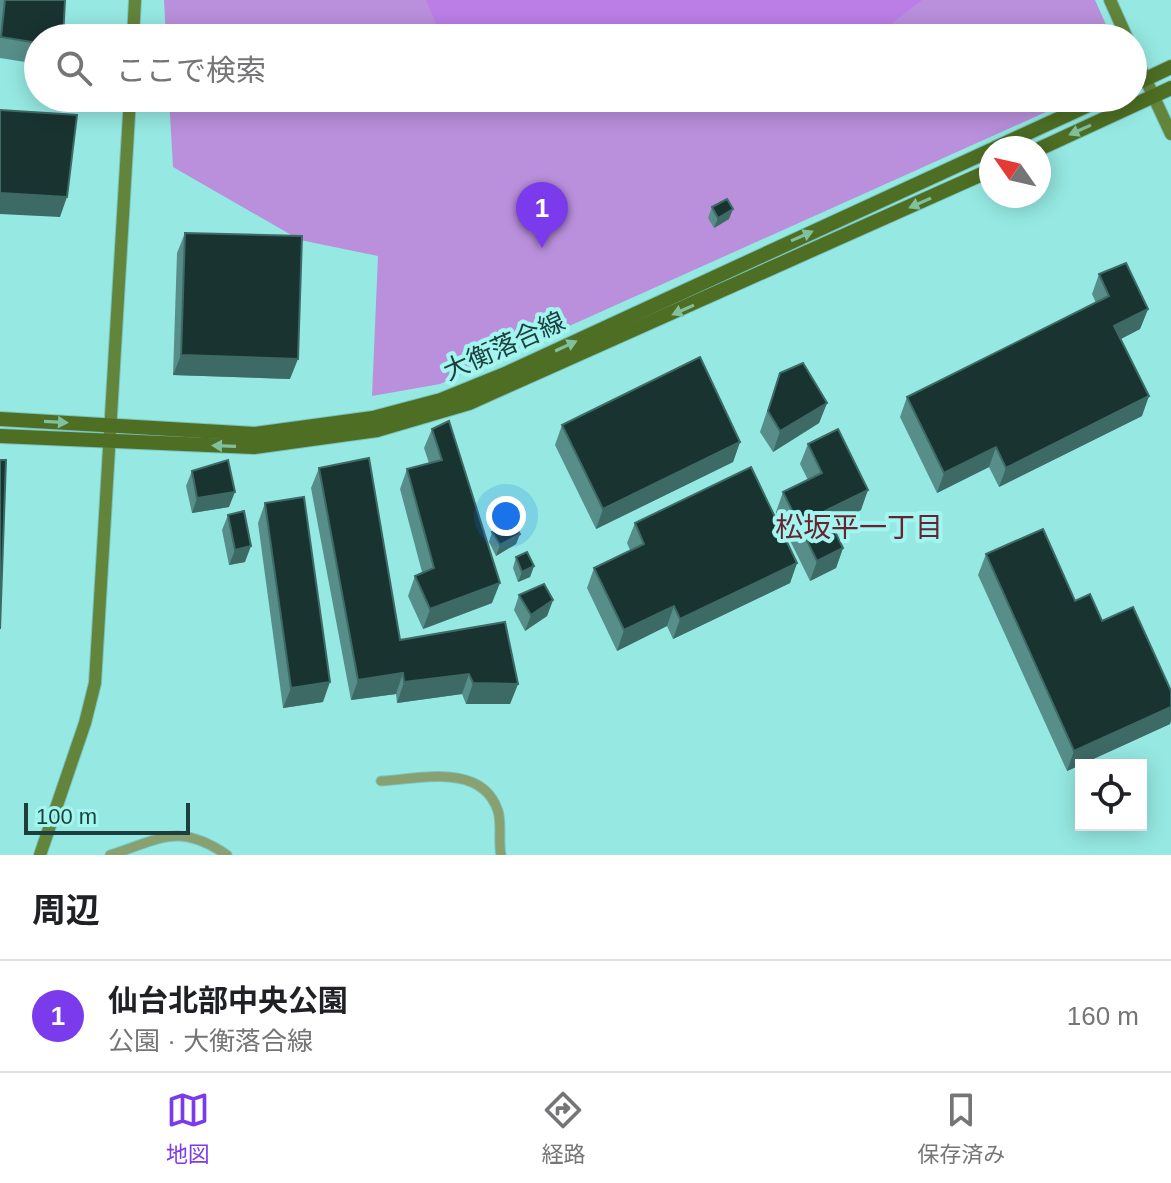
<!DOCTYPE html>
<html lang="ja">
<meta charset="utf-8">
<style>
body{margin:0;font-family:Helvetica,"Noto Sans JP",sans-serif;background:#f2f2f2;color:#202124}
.controls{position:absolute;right:24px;bottom:24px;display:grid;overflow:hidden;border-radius:0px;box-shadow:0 4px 20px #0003}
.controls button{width:72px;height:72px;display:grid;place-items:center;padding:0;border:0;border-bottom:2px solid #e0e0e0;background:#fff;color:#202124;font:40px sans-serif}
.compass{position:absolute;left:979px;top:136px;width:72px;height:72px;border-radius:50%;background:#fff;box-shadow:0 4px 20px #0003;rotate:304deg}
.scale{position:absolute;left:24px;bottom:20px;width:166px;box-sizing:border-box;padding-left:8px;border:4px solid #1c3f3d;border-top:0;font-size:22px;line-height:28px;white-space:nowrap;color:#1c3f3d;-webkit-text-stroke:6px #a2f6ef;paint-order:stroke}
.you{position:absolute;left:506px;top:516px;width:28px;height:28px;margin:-20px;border:6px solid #fff;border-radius:50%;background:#1a73e8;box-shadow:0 0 0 12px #1a73e833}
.badge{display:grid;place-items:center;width:52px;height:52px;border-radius:50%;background:#7c3aed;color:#fff;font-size:26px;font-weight:700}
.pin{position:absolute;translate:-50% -66px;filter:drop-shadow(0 2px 4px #0008)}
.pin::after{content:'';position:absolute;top:42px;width:28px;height:24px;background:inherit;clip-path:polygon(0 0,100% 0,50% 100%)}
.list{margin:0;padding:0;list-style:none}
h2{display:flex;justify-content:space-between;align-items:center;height:104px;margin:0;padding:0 32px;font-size:34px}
h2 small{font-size:26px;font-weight:400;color:#757577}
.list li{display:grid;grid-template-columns:52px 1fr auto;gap:24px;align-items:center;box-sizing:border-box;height:112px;padding:0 32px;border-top:2px solid #e0e0e0}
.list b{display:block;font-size:30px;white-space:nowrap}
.list p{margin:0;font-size:26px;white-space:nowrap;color:#757577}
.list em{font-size:26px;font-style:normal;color:#757577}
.icon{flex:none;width:44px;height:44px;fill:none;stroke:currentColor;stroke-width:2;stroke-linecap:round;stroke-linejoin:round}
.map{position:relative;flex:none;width:1171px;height:855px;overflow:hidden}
.search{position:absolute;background:#fff;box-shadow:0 4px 20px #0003;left:24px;right:24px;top:24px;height:88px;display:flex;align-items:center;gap:20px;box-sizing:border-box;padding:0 28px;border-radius:44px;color:#757577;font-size:30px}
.sheet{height:216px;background:#fff}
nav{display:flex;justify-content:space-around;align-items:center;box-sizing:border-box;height:112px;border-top:2px solid #e0e0e0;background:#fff;font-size:22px;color:#757577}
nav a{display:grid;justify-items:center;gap:4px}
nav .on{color:#7c3aed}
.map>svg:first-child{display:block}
.green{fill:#ba8fdc}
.forest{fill:#bb7ee7}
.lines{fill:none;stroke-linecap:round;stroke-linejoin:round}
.street-casing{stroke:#7ac4be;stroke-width:11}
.secondary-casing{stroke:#7ac4be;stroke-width:14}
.primary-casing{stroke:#7ac4be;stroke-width:16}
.street{stroke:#89a071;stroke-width:9}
.secondary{stroke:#63843b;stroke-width:12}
.primary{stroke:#4e6e23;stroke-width:14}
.wall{fill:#578e8a}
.shaded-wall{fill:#3e6a66}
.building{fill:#193331;stroke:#3e6a66;stroke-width:2}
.oneway{fill:#80c09d}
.labels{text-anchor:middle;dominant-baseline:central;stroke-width:8;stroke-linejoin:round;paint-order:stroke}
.street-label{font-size:26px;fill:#1c3f3d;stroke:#a2f6ef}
.neighbourhood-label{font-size:28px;fill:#682333;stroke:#a2f6ef}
</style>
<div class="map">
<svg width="1171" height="855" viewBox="0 0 1171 855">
<rect width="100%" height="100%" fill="#95e9e2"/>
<g class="green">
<path d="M164,0h931l17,38h-946z"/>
<path d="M169,98h908l-637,286 -68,12 6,-140 -78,-16 -127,-73z"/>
</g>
<path class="forest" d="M426,0h496l-49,38h-431z"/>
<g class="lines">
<defs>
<g id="street">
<path d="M381,781c38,-2 101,-19 117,30 4,13 0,30 3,44"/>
<path d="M110,855c51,-16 68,-33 117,0"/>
</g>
<g id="secondary">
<path d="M1110,0l17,38"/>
<path d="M133,38l2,-38"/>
<path d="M1133,52l38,82"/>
<path d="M40,855l45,-132 10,-40 35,-585"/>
</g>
<g id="primary">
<path d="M1133,85l38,-18"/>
<path d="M995,148l109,-50"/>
<path d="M1039,149l132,-61"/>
<path d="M0,419l255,15 118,-16 68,-18 64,-26 486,-224"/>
<path d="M0,436l254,11 123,-17 92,-27 522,-233"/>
</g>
</defs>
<use href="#street" class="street-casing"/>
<use href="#secondary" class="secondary-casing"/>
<use href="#primary" class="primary-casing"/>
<use href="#street" class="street"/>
<use href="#secondary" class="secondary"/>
<use href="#primary" class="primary"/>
</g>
<g class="wall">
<path d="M0,0h65l-27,38v26l-38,-6z"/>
<path d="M712,207l17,12 -15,9 -6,-10z"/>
<path d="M185,233l105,146 -117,-4 4,-122z"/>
<path d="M1099,274l49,35 -8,20 -19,10 21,77 -143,71 -10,-20 -52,26 -37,-76 7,-20 189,-94 -4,-9z"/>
<path d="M780,373l47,30 -8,20 -46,29 -13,-20z"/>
<path d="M562,425l178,17 -7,20 -137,67 -41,-84z"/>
<path d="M432,429l60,174 -69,26 -15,-33 7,-20 7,-4 -22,-83 7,-20 22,-6 -5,-15z"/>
<path d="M808,444l53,66 -29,14 11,24 -7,20 -26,13 -34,-69 7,-20 25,-12 -8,-16z"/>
<path d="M319,468l81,172 118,44 -8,20h-44l-4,-10 -65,9 -1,-9 -45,6 -40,-212z"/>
<path d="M192,471l37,36 -37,6 -6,-27z"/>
<path d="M265,503l58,199 -40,6 -25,-185z"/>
<path d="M228,515l17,47 -16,3 -7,-35z"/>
<path d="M635,523l162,40 -7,20 -117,56 -6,-13 -50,25 -30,-63 7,-20 36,-18 -3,-7z"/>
<path d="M492,532l28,2 -4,10 -20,12 -7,-14z"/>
<path d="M986,554l89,47 27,20 69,70v29l-1,4 -103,47 -89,-196z"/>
<path d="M516,557l18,9 -4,11 -12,5 -5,-14z"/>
<path d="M519,595l34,5 -6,16 -22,15 -11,-21z"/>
</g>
<g class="shaded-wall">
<path d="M0,193l67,4 -7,20 -60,-3z"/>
<path d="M733,209l-4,10 -15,9 4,-10z"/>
<path d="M1148,309l-8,20 -33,17 7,-20z"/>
<path d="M181,355l117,4 -8,20 -117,-4z"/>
<path d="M1149,396l-7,20 -143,71 7,-19z"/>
<path d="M827,403l-8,20 -46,29 7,-21z"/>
<path d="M740,442l-7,20 -137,67 7,-20z"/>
<path d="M996,447l-7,20 -52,26 7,-20z"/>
<path d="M868,490l-7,20 -43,21 7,-20z"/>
<path d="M235,492l-6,15 -37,6 5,-15z"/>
<path d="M520,534l-4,10 -20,12 4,-11z"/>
<path d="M251,546l-6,16 -16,3 6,-15z"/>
<path d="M843,548l-7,20 -26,13 7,-20z"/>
<path d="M797,563l-7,20 -117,56 7,-20z"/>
<path d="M534,566l-4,11 -12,5 4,-10z"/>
<path d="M500,583l-8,20 -69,26 7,-20z"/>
<path d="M553,600l-6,16 -22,15 6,-16z"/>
<path d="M674,606l-7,20 -50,25 7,-21z"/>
<path d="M403,673l-7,21 -45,6 7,-20z"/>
<path d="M469,674l-7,20 -65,9 7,-21z"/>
<path d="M330,682l-7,20 -40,6 8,-20z"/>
<path d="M473,683l45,1 -8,20h-44z"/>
<path d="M1171,707v13l-1,4 -103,47 7,-20z"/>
</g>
<g class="building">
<path d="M5,0h60l-2,38h-25v5l-37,-6z"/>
<path d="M0,110l77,5 -10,82 -67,-4z"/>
<path d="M727,199l6,10 -15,9 -6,-11z"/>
<path d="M185,233l117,3 -4,123 -117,-4z"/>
<path d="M1126,263l22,46 -34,17 35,70 -143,72 -10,-21 -52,26 -37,-76 202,-101 -10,-22z"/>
<path d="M700,357l40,85 -137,67 -41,-84z"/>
<path d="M803,363l24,40 -47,28 -12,-20 12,-38z"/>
<path d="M449,421l51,162 -70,26 -15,-33 19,-8 -27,-99 35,-9 -10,-31z"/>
<path d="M838,429l30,61 -43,21 18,37 -26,13 -34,-69 39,-19 -14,-29z"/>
<path d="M369,458l31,182 105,-18 13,62 -45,-1 -4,-9 -65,8 -1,-9 -45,7 -39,-212z"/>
<path d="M0,460h6l-6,169z"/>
<path d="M228,460l7,32 -38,6 -5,-27z"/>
<path d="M751,467l46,96 -117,56 -6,-13 -50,24 -30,-62 50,-24 -9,-21z"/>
<path d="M304,497l26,185 -39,6 -26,-185z"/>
<path d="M244,511l7,35 -16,4 -7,-35z"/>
<path d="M514,523l6,11 -20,11 -8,-13z"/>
<path d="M1043,529l32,72 15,-7 12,27 31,-14 38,84v16l-97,44 -88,-197z"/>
<path d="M527,552l7,14 -12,6 -6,-15z"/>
<path d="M544,584l9,16 -22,15 -12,-20z"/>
</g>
<defs><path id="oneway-solid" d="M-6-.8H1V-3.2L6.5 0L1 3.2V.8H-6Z" transform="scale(2)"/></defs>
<g class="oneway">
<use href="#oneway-solid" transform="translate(1080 130) rotate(156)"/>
<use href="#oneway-solid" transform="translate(920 203) rotate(156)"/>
<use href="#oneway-solid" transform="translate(802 236) rotate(-24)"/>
<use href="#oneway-solid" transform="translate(683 310) rotate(156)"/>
<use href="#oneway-solid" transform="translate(566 346) rotate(-25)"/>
<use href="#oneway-solid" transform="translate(56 422) rotate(3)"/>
<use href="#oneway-solid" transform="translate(224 446) rotate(-178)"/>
</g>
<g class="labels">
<g class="street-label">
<text transform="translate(504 346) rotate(-24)">大衡落合線</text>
</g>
<g class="neighbourhood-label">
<text x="859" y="527">松坂平一丁目</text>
</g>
</g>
</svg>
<div class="controls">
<button><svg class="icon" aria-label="locate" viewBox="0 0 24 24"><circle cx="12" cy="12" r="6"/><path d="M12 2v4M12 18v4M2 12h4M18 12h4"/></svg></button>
</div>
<svg class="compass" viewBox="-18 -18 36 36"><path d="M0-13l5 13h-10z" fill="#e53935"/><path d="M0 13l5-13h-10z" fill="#757577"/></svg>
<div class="scale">100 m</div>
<div class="you"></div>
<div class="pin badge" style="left:542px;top:248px">1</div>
<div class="search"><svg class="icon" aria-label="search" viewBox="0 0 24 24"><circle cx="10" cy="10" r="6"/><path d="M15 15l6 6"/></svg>ここで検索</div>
</div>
<section class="sheet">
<h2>周辺<small></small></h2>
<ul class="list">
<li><span class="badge">1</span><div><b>仙台北部中央公園</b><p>公園 · 大衡落合線</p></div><em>160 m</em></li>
</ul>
</section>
<nav>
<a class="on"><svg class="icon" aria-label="map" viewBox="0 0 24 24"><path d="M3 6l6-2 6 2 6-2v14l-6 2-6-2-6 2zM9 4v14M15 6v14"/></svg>地図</a>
<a><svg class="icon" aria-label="directions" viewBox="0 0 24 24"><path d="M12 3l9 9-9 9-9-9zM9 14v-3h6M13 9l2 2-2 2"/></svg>経路</a>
<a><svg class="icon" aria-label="saved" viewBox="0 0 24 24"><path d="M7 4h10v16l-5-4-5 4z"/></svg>保存済み</a>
</nav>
